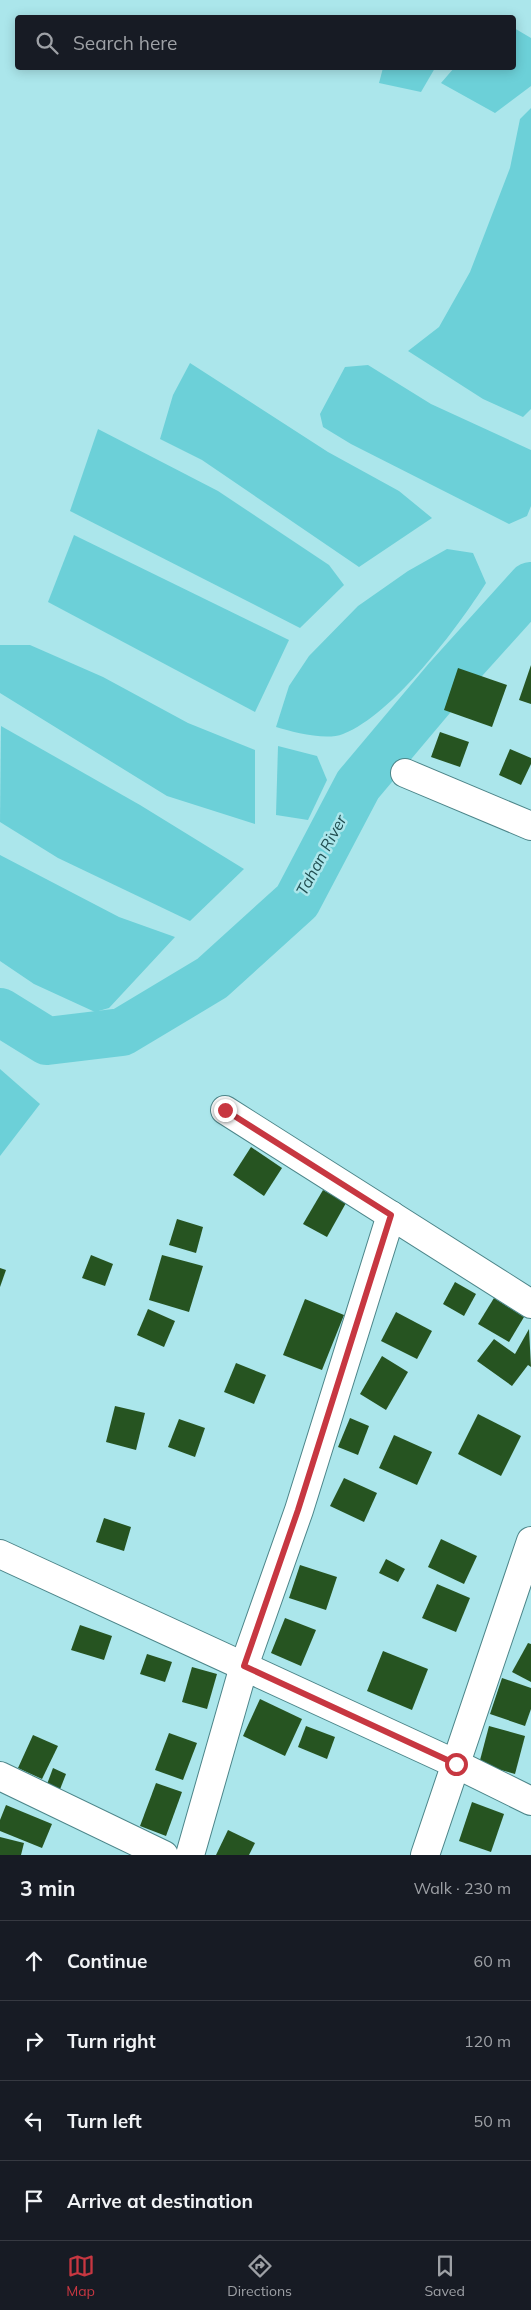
<!DOCTYPE html>
<meta charset="utf-8">
<style>
body{margin:0;font-family:Mulish,sans-serif;background:#20242c;color:#f1f3f6}
.stop{position:absolute;width:15px;height:15px;margin:-11px;border:4px solid #c73741;border-radius:50%;background:#fff}
.stop.end{background:#c73741;border-color:#fff;box-shadow:0 1px 5px #0008}
.list{margin:0;padding:0;list-style:none}
h2{display:flex;justify-content:space-between;align-items:center;height:65px;margin:0;padding:0 20px;font-size:21px}
h2 small{font-size:16px;font-weight:400;color:#9ea1a6}
.list li{display:grid;grid-template-columns:32px 1fr auto;gap:15px;align-items:center;box-sizing:border-box;height:80px;padding:0 20px;border-top:1px solid #363941}
.list b{display:block;font-size:19px;white-space:nowrap}
.list em{font-size:16px;font-style:normal;color:#9ea1a6}
.icon{flex:none;width:28px;height:28px;fill:none;stroke:currentColor;stroke-width:2;stroke-linecap:round;stroke-linejoin:round}
.map{position:relative;flex:none;width:531px;height:1855px;overflow:hidden}
.search{position:absolute;background:#171b24;box-shadow:0 2px 12px #0003;left:15px;right:15px;top:15px;height:55px;display:flex;align-items:center;gap:12px;box-sizing:border-box;padding:0 18px;border-radius:5px;color:#9ea1a6;font-size:19px}
.sheet{height:385px;background:#171b24}
nav{display:flex;justify-content:space-around;align-items:center;box-sizing:border-box;height:70px;border-top:1px solid #363941;background:#171b24;font-size:14px;color:#9ea1a6}
nav a{display:grid;justify-items:center;gap:2px}
nav .on{color:#c73741}
.map>svg:first-child{display:block}
.water{fill:#6cd0d8}
.lines{fill:none;stroke-linecap:round;stroke-linejoin:round}
.river{stroke:#6cd0d8;stroke-width:48}
.building{fill:#265421}
.minor-casing{stroke:#4c8589;stroke-width:30}
.minor{stroke:#fff;stroke-width:28}
.route{stroke:#c73741;stroke-width:6}
.labels{text-anchor:middle;dominant-baseline:central;stroke-width:5;stroke-linejoin:round;paint-order:stroke}
.water-label{font-size:16px;font-style:italic;fill:#214e51;stroke:#abe6eb}
</style>
<div class="map">
<svg width="531" height="1855" viewBox="0 0 531 1855">
<rect width="100%" height="100%" fill="#abe6eb"/>
<g class="water">
<path d="M514,28l17,10v48l-36,27 -54,-30 13,-15h60z"/>
<path d="M383,68h52l-14,24 -42,-9z"/>
<path d="M531,108v301l-8,8 -40,-18 -75,-48 31,-24 31,-55 40,-104 10,-49z"/>
<path d="M190,363l138,89 71,39 33,27 -73,49 -157,-107 -42,-21 13,-44z"/>
<path d="M368,365l63,39 100,46v56l-4,10 -18,8 -158,-80 -28,-17 -3,-13 25,-47z"/>
<path d="M98,429l120,62 111,74 15,20 -44,43 -230,-117z"/>
<path d="M74,535l215,105 -34,72 -207,-110z"/>
<path d="M447,549l26,4 13,30c-28,44 -93,132 -143,151 -17,7 -50,-2 -67,-7l13,-41 20,-30 49,-50 50,-35z"/>
<path d="M0,645h30l73,32 85,46 67,27v74l-88,-28 -167,-103z"/>
<path d="M1,726l139,79 104,64 -54,52 -132,-63 -58,-36z"/>
<path d="M278,746l39,10 10,24 -19,40 -32,-5z"/>
<path d="M0,855l119,62 56,20 -66,71 -14,4 -61,-28 -34,-23z"/>
<path d="M0,1069l40,35 -40,52z"/>
</g>
<g class="lines">
<path class="river" d="M0,1012l47,29 75,-9 90,-54 85,-77 61,-116 90,-107 83,-92"/>
</g>
<g class="building">
<path d="M531,665v39l-12,-4z"/>
<path d="M458,668l49,17 -15,42 -48,-17z"/>
<path d="M440,732l29,10 -9,25 -29,-10z"/>
<path d="M510,749l21,9v6l-10,21 -22,-10z"/>
<path d="M251,1147l31,21 -18,28 -31,-21z"/>
<path d="M323,1190l23,13 -19,34 -24,-13z"/>
<path d="M177,1219l26,8 -7,26 -27,-8z"/>
<path d="M91,1255l22,9 -8,22 -23,-8z"/>
<path d="M162,1255l41,11 -14,46 -40,-12z"/>
<path d="M0,1268l6,2 -6,17z"/>
<path d="M455,1282l21,12 -12,22 -21,-12z"/>
<path d="M494,1298l30,19 -15,25 -31,-18z"/>
<path d="M305,1299l39,16 -22,55 -39,-15z"/>
<path d="M148,1309l27,12 -11,26 -27,-12z"/>
<path d="M396,1312l36,19 -15,28 -36,-18z"/>
<path d="M529,1329l2,38 -3,-2 -16,21 -35,-25 17,-22 21,15z"/>
<path d="M382,1356l26,16 -22,38 -26,-16z"/>
<path d="M236,1363l30,12 -12,29 -30,-12z"/>
<path d="M115,1406l30,7 -9,37 -30,-8z"/>
<path d="M478,1414l43,22 -20,40 -43,-22z"/>
<path d="M350,1418l19,8 -11,29 -20,-8z"/>
<path d="M179,1419l26,9 -10,29 -27,-10z"/>
<path d="M394,1435l38,17 -15,33 -38,-17z"/>
<path d="M344,1478l33,15 -13,29 -34,-16z"/>
<path d="M104,1518l27,9 -7,24 -28,-9z"/>
<path d="M441,1539l36,17 -13,28 -36,-17z"/>
<path d="M386,1559l19,10 -7,13 -19,-9z"/>
<path d="M300,1565l37,12 -11,33 -37,-12z"/>
<path d="M437,1584l33,14 -14,34 -34,-14z"/>
<path d="M285,1618l31,12 -15,36 -30,-13z"/>
<path d="M80,1625l32,11 -8,24 -33,-10z"/>
<path d="M528,1643l3,1v38l-19,-10z"/>
<path d="M383,1651l45,18 -16,41 -45,-19z"/>
<path d="M147,1654l25,8 -7,20 -25,-8z"/>
<path d="M192,1667l25,7 -10,35 -25,-7z"/>
<path d="M502,1678l29,10v21l-6,17 -35,-12z"/>
<path d="M260,1699l42,20 -17,37 -42,-20z"/>
<path d="M306,1726l29,11 -8,22 -29,-12z"/>
<path d="M489,1726l36,10 -10,38 -36,-10z"/>
<path d="M169,1733l28,10 -14,37 -28,-10z"/>
<path d="M33,1735l25,11 -16,33 -24,-11z"/>
<path d="M53,1768l13,6 -7,18 -13,-5z"/>
<path d="M156,1783l26,9 -16,44 -26,-10z"/>
<path d="M472,1802l32,12 -13,38 -32,-11z"/>
<path d="M6,1805l46,19 -10,24 -42,-17v-11z"/>
<path d="M228,1830l27,13 -6,12h-33z"/>
<path d="M0,1837l24,6 -3,12h-21z"/>
</g>
<g class="lines">
<defs>
<g id="minor">
<path d="M405,773l126,53"/>
<path d="M225,1110l306,194"/>
<path d="M0,1554l456,210 75,37"/>
<path d="M0,1776l164,79"/>
<path d="M190,1855l54,-189 55,-156 92,-295"/>
<path d="M425,1855l106,-314"/>
</g>
</defs>
<use href="#minor" class="minor-casing"/>
<use href="#minor" class="minor"/>
</g>
<g class="lines">
<path class="route" d="M225,1110l166,105 -93,295 -54,156 212,98"/>
</g>
<g class="labels">
<g class="water-label">
<text transform="translate(321 855) rotate(-62)">Tahan River</text>
</g>
</g>
</svg>
<div class="stop" style="left:456px;top:1764px"></div>
<div class="stop end" style="left:225px;top:1110px"></div>
<div class="search"><svg class="icon" aria-label="search" viewBox="0 0 24 24"><circle cx="10" cy="10" r="6"/><path d="M15 15l6 6"/></svg>Search here</div>
</div>
<section class="sheet">
<h2>3 min<small>Walk · 230 m</small></h2>
<ul class="list">
<li><svg class="icon" aria-label="ahead" viewBox="0 0 24 24"><path d="M12 20V5M6 11l6-6 6 6"/></svg><div><b>Continue</b></div><em>60 m</em></li>
<li><svg class="icon" aria-label="right" viewBox="0 0 24 24"><path d="M7 20v-9h11M14 6l5 5-5 5"/></svg><div><b>Turn right</b></div><em>120 m</em></li>
<li><svg class="icon" aria-label="left" viewBox="0 0 24 24"><path d="M17 20v-9H6M10 6l-5 5 5 5"/></svg><div><b>Turn left</b></div><em>50 m</em></li>
<li><svg class="icon" aria-label="arrive" viewBox="0 0 24 24"><path d="M6 21V4h12l-3 4 3 4H6"/></svg><div><b>Arrive at destination</b></div></li>
</ul>
</section>
<nav>
<a class="on"><svg class="icon" aria-label="map" viewBox="0 0 24 24"><path d="M3 6l6-2 6 2 6-2v14l-6 2-6-2-6 2zM9 4v14M15 6v14"/></svg>Map</a>
<a><svg class="icon" aria-label="directions" viewBox="0 0 24 24"><path d="M12 3l9 9-9 9-9-9zM9 14v-3h6M13 9l2 2-2 2"/></svg>Directions</a>
<a><svg class="icon" aria-label="saved" viewBox="0 0 24 24"><path d="M7 4h10v16l-5-4-5 4z"/></svg>Saved</a>
</nav>
